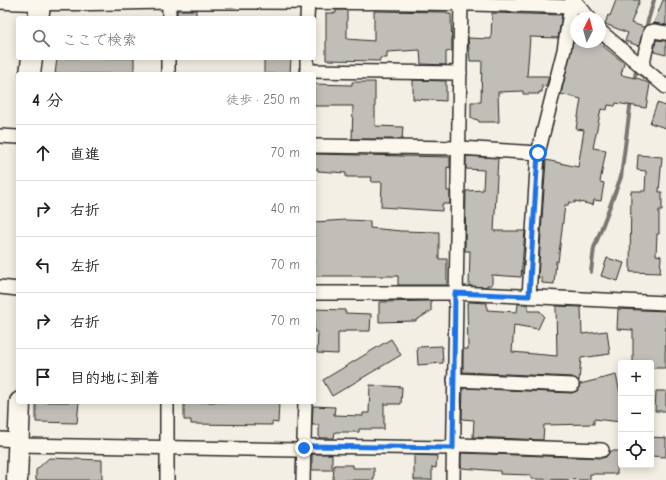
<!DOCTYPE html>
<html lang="ja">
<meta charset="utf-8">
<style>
body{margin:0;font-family:"Comic Neue","Klee One",sans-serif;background:#f6f6f6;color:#202124}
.controls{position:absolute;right:12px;bottom:12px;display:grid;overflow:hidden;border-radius:4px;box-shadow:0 2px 10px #0003}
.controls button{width:36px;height:36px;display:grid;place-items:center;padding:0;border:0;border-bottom:1px solid #e0e0e0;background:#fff;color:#202124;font:20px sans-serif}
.compass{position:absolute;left:570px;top:12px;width:36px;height:36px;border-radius:50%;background:#fff;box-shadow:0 2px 10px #0003;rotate:6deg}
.stop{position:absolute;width:12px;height:12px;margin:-9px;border:3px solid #1a73e8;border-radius:50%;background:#fff}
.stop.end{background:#1a73e8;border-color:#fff;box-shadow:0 1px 4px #0008}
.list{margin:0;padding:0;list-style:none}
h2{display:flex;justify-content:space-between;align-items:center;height:52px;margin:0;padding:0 16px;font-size:17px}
h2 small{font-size:13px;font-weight:400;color:#757577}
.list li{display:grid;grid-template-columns:26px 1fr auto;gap:12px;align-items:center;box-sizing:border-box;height:56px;padding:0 16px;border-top:1px solid #e0e0e0}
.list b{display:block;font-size:15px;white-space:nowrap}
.list em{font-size:13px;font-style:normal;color:#757577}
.icon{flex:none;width:22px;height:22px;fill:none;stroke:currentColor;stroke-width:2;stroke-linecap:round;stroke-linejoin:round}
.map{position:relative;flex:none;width:666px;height:480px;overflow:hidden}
.search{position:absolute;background:#fff;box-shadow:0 2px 10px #0003;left:16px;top:16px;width:300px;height:44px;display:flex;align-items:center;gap:10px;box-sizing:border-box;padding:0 14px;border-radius:4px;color:#757577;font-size:15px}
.panel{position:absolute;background:#fff;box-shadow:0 2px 10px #0003;left:16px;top:72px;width:300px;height:332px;border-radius:4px}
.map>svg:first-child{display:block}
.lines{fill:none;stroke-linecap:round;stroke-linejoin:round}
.stream{stroke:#787772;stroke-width:4}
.building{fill:#c0beb6;stroke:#2b2b2b}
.minor-casing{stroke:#2b2b2b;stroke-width:16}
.highway-casing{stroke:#2b2b2b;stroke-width:23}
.minor{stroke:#fbf7ec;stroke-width:13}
.highway{stroke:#fbf7ec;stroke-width:20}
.route{stroke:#1a73e8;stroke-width:5}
</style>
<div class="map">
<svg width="666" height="480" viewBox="0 0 666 480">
<rect width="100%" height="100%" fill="#f3efe4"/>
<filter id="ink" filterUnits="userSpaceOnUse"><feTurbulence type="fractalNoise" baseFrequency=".025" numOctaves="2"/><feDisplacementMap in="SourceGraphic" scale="8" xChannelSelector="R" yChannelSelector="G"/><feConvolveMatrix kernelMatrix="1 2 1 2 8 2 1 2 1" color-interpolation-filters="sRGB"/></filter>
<g filter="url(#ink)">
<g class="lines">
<g class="stream">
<path d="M645,31l9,-31"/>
<path d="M634,82l3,-17"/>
<path d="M591,272l3,-24 27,-71 10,-77"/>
</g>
</g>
<g class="building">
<path d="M616,0h24l-9,23 13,4 -5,19 -14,-5 3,-8 -23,-9 3,-9 2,1z"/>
<path d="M663,0h3v25l-12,-2z"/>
<rect x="177" y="10" width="19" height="8"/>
<path d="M336,10h11v29l27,2v-30l73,1v2h4l1,37 -6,1v13l-25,-1 -1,-14 -33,2v6h-7v3l-54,-1v-47h10z"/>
<path d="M492,13l70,2 -4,23 -28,-1 -3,39h22l-3,11 -4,-2v7h-3v2h-16v-3l-25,1 1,30h-20l-1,-2 -7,-2v-16h10l1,-41h-12l-2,-23 23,1z"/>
<path d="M656,40l10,1v14l-12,-3z"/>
<path d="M573,42h25l26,21 -3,12 19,4 10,5 -4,24 -30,-5 -1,3 -7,-1 -1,5 -6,-1 -8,39 13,2 -6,32 4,1 -3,18 -7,-1 -1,5 -18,-4v2l-6,-1 -1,3h-3l-7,57 -2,-1 -2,23 -12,-1v-5h-4l8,-118 32,7 6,-37 -8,-1 5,-30 -20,-5z"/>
<path d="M57,58h77v16h-79z"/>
<path d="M264,58h27l-1,16h-26z"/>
<path d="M413,80l33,1v20l-33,-2z"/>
<path d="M352,82h23v44l28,1 -1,12h-50l1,-33h-39v-22l38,1z"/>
<path d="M657,103l9,3v22l-16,-5z"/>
<path d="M314,154l136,3v11l-3,-1v24h3v13h-8v7l-61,-4 1,-25h-11l1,-5h-26v-4l-28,-2v-2h-4z"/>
<path d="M638,155l24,2 -3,35h3v18h-3v24h-2l-1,21 5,1 -1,17 -30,-1 1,-81h14l1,-20 -9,-1z"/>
<path d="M466,156l32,2 -4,73h31l-4,46 -29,-2v10h-5v2l-18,-1 1,-35h-5l1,-60 17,-1 1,-20 -18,-1z"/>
<path d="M346,220l24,1v7l31,3 38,1v27h8v26h-49v-9h-84v-54z"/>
<path d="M607,258l17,5 -6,18 -17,-5z"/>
<path d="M431,301v10l-16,10 -36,1v-20z"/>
<path d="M469,302l18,1v7l30,2 1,-8h10v7h12l4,5 -6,13 -24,-4 -2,27 45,4 -1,-50 25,1 1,27 25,-3 3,23 -29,4 -2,23 -7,-4 -109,-5v-23h5l-1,-46h2z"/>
<path d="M314,309l31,1v3l26,1 -1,17h-25v1h-7v22l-21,-1 1,-21h-4z"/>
<path d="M618,309l48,2 -1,57h-14v-5h-18v-33l-16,-1z"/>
<path d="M391,339l10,16 -69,41 -9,-16z"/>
<path d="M442,346l1,17 -25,2 -1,-18z"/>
<path d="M616,375l5,22v25l-27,-3v5l-50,1 -1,15 -70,-3 1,-17 -12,-1 1,-31 109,5 6,-3 2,-6z"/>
<path d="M370,385l32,2 -1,17h-17v25h-25v3h-24l-1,6h-15v-13h-7l1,-19 22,1 -1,8 29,1v-3h6z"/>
<path d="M656,391h10v20h-11z"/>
<path d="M36,402h43l-2,21 -41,-1z"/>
<path d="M184,402h95l-1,21 -6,-1v3l-81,-1v-4h-7z"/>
<path d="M651,437l15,1v19l-15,-1z"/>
<path d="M610,451h11v11h-4v12h-27v6l-59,-1v-4l-31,-1v-3l-38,-3 -1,-2v-13l141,5 4,-1z"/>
<rect x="312" y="454" width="20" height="16"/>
<path d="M414,455l23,1 -1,12 -4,-1v13h-18z"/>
<path d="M49,458l53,2v20h-66v-10z"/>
<path d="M334,465h19v3h21v12h-41z"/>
</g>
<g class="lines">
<defs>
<g id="minor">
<path d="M574,0l15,18"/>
<path d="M0,2c60,4 121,0 181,0 130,0 260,0 390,5"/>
<path d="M169,18v-18"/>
<path d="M307,18l1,-18"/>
<path d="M600,31l66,56"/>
<path d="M642,67l8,-35 4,-1 12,2"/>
<path d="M307,71l153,2"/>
<path d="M168,74v-16"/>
<path d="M307,74v-16"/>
<path d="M0,136l18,1"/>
<path d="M314,146l146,2 78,5"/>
<path d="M0,287l18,2"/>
<path d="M314,293h141l211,10"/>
<path d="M529,296l9,-143 26,-103 8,-50"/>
<path d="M454,380l118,5"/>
<path d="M0,439l18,1"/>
<path d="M18,445l280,5 11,-4 144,2 6,-3 143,5"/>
<path d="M167,480v-78"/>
<path d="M303,480l2,-78"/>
<path d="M453,480l8,-480"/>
</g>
<g id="highway">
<path d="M38,18l3,-18"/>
<path d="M30,74l2,-16"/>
<path d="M17,480l3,-78"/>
</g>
</defs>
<use href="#minor" class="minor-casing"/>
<use href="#highway" class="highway-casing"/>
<use href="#minor" class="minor"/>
<use href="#highway" class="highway"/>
</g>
</g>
<g class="lines" filter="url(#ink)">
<path class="route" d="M304,448l5,-2 144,2 2,-155 74,3 9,-143"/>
</g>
</svg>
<div class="controls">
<button>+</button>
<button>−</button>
<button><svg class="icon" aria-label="locate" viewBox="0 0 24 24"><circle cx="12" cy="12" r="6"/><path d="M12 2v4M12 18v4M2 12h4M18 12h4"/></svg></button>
</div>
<svg class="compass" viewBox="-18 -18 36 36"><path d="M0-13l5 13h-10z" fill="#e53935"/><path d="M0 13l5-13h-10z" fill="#757577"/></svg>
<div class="stop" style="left:538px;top:153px"></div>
<div class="stop end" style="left:304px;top:448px"></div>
<div class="search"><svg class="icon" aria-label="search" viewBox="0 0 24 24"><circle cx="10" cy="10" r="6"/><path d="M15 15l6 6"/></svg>ここで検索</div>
<section class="panel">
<h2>4 分<small>徒歩 · 250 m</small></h2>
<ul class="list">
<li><svg class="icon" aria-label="ahead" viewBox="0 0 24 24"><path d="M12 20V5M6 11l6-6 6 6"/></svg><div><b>直進</b></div><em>70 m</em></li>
<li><svg class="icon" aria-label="right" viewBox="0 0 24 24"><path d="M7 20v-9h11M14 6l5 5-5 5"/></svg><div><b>右折</b></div><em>40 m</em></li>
<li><svg class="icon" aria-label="left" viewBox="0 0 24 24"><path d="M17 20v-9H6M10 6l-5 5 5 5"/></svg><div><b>左折</b></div><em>70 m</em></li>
<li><svg class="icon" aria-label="right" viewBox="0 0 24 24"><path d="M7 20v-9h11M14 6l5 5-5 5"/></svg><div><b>右折</b></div><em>70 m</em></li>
<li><svg class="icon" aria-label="arrive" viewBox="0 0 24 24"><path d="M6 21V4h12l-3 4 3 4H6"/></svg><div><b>目的地に到着</b></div></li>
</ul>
</section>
</div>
